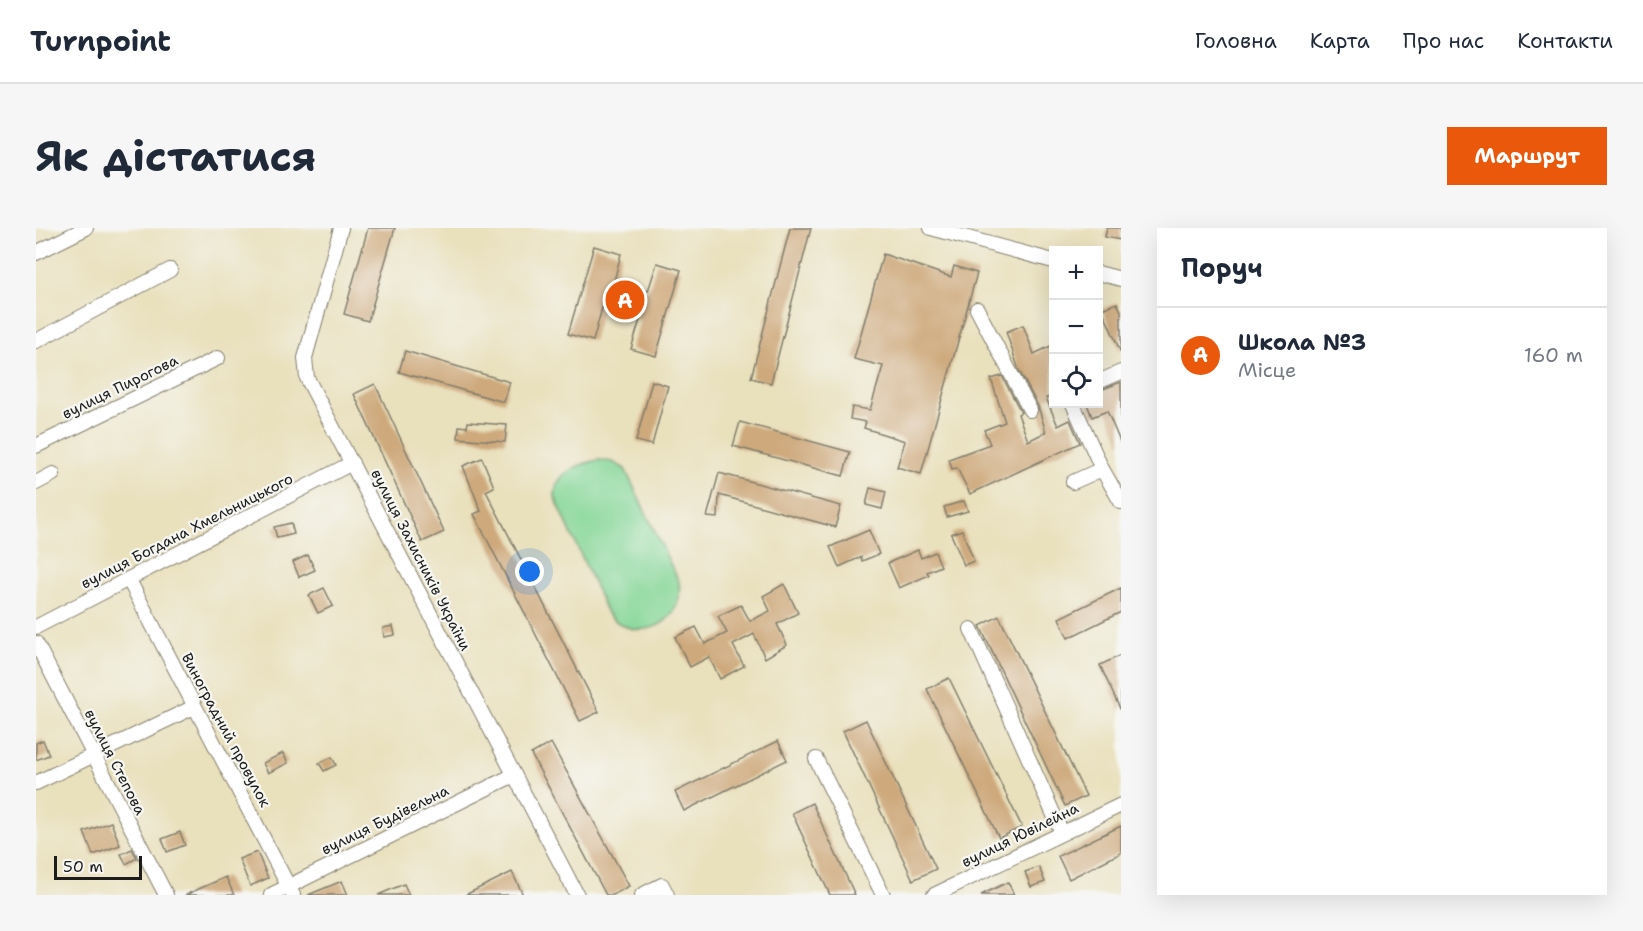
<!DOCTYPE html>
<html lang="uk">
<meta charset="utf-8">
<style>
body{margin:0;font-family:"Shantell Sans",sans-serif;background:#f6f6f7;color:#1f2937}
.controls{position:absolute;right:18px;top:18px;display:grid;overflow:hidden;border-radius:0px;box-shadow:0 6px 24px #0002}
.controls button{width:54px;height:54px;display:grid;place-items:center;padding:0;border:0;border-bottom:2px solid #e0e1e3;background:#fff;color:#1f2937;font:30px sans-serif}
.scale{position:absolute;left:18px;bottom:15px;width:88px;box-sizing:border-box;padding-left:6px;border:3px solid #1c1c1c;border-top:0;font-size:16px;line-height:21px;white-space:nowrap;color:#1c1c1c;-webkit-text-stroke:4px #f6f6f2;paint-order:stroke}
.you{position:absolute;left:494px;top:344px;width:21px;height:21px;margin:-15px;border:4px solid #fff;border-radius:50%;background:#1a73e8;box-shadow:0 0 0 9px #1a73e833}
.badge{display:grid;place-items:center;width:39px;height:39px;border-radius:50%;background:#ea580c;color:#fff;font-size:20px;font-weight:700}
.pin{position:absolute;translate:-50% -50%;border:3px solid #fff;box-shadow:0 2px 6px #0006}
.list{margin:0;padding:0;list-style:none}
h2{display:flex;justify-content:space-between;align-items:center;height:78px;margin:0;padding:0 24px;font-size:26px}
h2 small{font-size:20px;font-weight:400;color:#747a83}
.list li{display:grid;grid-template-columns:39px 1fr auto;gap:18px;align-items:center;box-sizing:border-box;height:96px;padding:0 24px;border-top:2px solid #e0e1e3}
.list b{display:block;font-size:22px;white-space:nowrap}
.list p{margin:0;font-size:20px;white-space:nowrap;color:#747a83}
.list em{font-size:20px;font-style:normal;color:#747a83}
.icon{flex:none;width:33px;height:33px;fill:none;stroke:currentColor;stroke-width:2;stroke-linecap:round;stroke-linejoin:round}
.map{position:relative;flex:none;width:1085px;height:667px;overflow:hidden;border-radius:0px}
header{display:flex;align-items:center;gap:36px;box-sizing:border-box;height:84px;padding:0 30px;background:#fff;border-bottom:2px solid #e0e1e3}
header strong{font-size:28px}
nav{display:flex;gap:33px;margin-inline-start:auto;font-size:21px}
.intro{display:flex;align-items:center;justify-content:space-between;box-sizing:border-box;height:144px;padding:0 36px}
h1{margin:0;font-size:42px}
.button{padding:15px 27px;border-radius:0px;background:#ea580c;color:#fff;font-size:21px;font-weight:700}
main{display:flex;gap:36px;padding:0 36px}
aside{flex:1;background:#fff;border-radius:0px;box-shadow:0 6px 24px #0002}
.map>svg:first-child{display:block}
.green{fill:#86d798;stroke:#517a5a;stroke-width:1.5}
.building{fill:#cea97c}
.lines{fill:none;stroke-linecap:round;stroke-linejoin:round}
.minor-casing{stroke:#827e6c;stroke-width:16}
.minor{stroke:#fff;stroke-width:14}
.labels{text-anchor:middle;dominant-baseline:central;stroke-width:4.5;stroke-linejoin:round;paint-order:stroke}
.street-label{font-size:15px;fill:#1c1c1c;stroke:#f6f6f2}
</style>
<header>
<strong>Turnpoint</strong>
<nav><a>Головна</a><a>Карта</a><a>Про нас</a><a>Контакти</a></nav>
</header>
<div class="intro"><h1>Як дістатися</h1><a class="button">Маршрут</a></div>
<main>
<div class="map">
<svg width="1085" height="667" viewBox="0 0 1085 667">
<rect width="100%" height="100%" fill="#f6f6f2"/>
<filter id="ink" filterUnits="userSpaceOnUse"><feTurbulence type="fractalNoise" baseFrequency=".0167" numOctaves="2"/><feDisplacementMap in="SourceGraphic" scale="12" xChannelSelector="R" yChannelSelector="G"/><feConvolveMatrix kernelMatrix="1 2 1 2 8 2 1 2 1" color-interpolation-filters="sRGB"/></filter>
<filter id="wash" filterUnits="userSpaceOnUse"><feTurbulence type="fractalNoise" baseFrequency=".008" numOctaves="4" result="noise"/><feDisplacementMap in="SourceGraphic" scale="24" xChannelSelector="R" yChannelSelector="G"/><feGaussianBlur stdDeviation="1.35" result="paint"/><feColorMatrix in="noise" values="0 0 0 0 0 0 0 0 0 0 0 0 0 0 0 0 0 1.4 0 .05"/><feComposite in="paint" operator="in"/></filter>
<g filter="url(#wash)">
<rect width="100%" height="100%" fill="#e9e0bc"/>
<path class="green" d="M563,232l14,2 12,7 54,113c6,44 -44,64 -72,31l-52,-116c-1,-24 23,-33 44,-37z"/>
<g id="blocks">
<g class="building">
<path d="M332,0h27l-27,93 -24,-7z"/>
<path d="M754,0h21l-40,155 -20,-5z"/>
<path d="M1071,0h14v12l-16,-3z"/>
<path d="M558,18l27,8 -7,27 34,10 9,-28 24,7 -25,86 -25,-7 9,-29 -38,-12 -9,33 -25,-7z"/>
<path d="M847,26l68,23 3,-11 23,7 -56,201 -24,-7 8,-26 -41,-13 2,-6 -16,-3 2,-12 18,3 13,-44 -29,-7z"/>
<path d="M1081,75l4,8v42l-19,-44z"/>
<path d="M987,97l11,29 19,-9v51l-7,2 12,28 12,-6 10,23 -110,51 -13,-26 -5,1 -3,-10 41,-15 -6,-14 21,-8 -14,-43 11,-3 19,36 -3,2 10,27 18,-9 -8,-26 -19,-36 -13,-38z"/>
<path d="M369,123l105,31 -6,20 -105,-30z"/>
<path d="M616,153l16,5 -16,59 -16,-4z"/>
<path d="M1085,154v62l-14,-33 -15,6 -5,-13h11v-13z"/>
<path d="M339,156l69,148 -22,10 -68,-148z"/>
<path d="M432,194l39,3 -2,17 -47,-4 1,-12 8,1z"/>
<path d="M704,194l110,30 -7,24 -110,-30z"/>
<path d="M446,230l12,29 -8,4 113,221 -19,9 -106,-207 7,-3 -18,-45z"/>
<path d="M683,245l122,33 -6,21 -116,-32 -1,23 -11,-1z"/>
<path d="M834,260l16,4 -4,17 -16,-4z"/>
<path d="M928,273l4,10 -21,6 -3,-10z"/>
<path d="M255,295l3,11 -17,4 -3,-11z"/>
<path d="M833,302l10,24 -17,7 -1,-4 -22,10 -9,-20z"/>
<path d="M926,302l12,31 -10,4 -13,-31z"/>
<path d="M882,322l3,8 14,-6 6,14 -14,6 2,3 -30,13 -11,-25z"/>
<path d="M272,327l7,15 -16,7 -6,-15z"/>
<path d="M748,356l14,29 -21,11 10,21 -22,13 -11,-24 -21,11 11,21 -24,13 -11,-22 -19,10 -15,-30 21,-10 9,17 22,-11 -9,-17 23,-11 9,16 20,-10 -7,-15z"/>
<path d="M288,360l9,18 -15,7 -9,-18z"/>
<path d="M1085,360v24l-53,26 -9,-20z"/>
<path d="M963,388l87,180 -21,10 -85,-180z"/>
<path d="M357,398l2,9 -11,2 -1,-9z"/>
<path d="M1085,427v56l-21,-46z"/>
<path d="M913,450l73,149 -23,11 -72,-149z"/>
<path d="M830,492l70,149 -23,11 -70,-149z"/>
<path d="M7,512l6,15 -13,5v-17z"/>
<path d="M742,513l9,19 -103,51 -9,-19z"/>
<path d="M515,515l78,143 -16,9h-7l-75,-141z"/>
<path d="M247,525l5,10 -20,10 -5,-10z"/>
<path d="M296,529l4,8 -12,6 -5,-8z"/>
<path d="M776,575l43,92h-25l-38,-82z"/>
<path d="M75,594l9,23 -27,10 -9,-23z"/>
<path d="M1085,598v27l-52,26 -11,-23z"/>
<path d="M144,604l5,13 -18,7 -5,-13z"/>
<path d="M96,621l5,9 -11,6 -5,-10z"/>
<path d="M221,624l11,26 -18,8 -11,-27z"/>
<path d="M1003,639l6,15 -14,5 -6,-15z"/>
<path d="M476,644l11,23h-58z"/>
<path d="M190,649l8,18h-49z"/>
<path d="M306,653l6,14h-40z"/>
<path d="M972,654l6,13h-33z"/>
<path d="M368,656l5,11h-31z"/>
</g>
</g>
</g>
<g filter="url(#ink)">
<use href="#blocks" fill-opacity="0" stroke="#827e6c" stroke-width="1.5"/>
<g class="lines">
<defs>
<g id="minor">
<path d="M305,0l-36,130 2,20 270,517"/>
<path d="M895,0l122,33"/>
<path d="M0,25l50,-25"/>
<path d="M1062,45l23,6"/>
<path d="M941,81l53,101"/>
<path d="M0,113l134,-71"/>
<path d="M1062,154l23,-10"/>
<path d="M1037,176l29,65"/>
<path d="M0,218l182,-88"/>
<path d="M1037,254l29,-13 19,33"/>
<path d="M0,255l17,-9"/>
<path d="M93,352l164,315"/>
<path d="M0,399l316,-164"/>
<path d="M935,401l91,204"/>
<path d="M0,415l130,252"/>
<path d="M780,531l67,136"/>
<path d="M0,555l158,-76"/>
<path d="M235,667l243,-120"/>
<path d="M606,667l20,-10 5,10"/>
<path d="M898,667l187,-90"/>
</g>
</defs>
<use href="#minor" class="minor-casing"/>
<use href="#minor" class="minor"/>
</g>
</g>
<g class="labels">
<g class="street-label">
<text transform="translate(84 159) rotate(-26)">вулиця Пирогова</text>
<text transform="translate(151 303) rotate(-27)">вулиця Богдана Хмельницького</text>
<text transform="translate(385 332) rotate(63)">вулиця Захисників України</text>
<text transform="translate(190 502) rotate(62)">Виноградний провулок</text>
<text transform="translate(79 534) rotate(63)">вулиця Степова</text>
<text transform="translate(349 592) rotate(-26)">вулиця Будівельна</text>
<text transform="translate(984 607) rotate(-26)">вулиця Ювілейна</text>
</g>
</g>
</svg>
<div class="controls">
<button>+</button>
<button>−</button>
<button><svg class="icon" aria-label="locate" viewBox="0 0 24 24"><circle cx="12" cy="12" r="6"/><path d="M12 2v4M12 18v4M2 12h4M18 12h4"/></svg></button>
</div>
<div class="scale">50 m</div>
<div class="you"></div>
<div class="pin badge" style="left:589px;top:72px">A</div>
</div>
<aside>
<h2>Поруч<small></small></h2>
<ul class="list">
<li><span class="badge">A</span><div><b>Школа №3</b><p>Місце</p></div><em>160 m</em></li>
</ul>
</aside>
</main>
